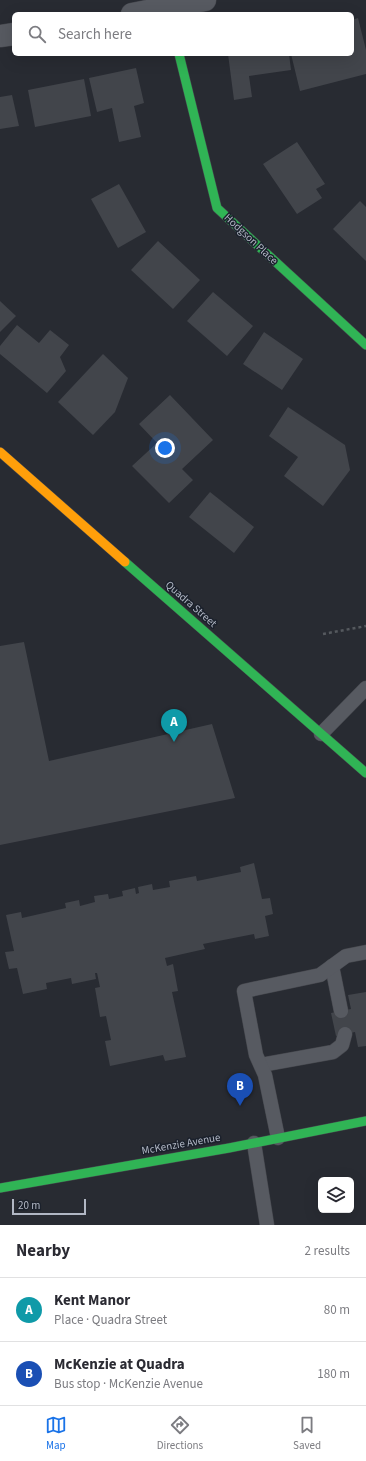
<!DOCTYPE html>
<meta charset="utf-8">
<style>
body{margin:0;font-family:"Source Sans 3",sans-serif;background:#f2f2f3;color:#2b2b33}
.controls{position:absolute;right:12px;bottom:12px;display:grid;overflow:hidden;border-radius:6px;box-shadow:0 4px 16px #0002}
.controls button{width:36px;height:36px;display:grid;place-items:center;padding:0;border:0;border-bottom:1px solid #e1e1e2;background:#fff;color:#2b2b33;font:20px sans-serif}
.scale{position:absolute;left:12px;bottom:10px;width:74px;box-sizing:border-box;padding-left:4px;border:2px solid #b1b7c4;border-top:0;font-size:11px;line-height:14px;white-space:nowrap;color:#b1b7c4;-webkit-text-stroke:3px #1b212c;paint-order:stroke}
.you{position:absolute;left:165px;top:448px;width:14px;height:14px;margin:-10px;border:3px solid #fff;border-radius:50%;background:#1a73e8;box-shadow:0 0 0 6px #1a73e833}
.badge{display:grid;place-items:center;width:26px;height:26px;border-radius:50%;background:#1a73e8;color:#fff;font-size:13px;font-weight:700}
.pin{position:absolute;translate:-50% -33px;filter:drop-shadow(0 1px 2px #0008)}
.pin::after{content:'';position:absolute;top:21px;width:14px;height:12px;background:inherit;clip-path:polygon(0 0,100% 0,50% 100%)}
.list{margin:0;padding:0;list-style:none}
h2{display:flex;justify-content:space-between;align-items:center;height:52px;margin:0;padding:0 16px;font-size:17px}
h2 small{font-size:13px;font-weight:400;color:#7c7c81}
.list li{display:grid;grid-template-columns:26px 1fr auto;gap:12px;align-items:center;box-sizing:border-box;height:64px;padding:0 16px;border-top:1px solid #e1e1e2}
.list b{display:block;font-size:15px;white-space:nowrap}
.list p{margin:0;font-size:13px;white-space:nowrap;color:#7c7c81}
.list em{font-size:13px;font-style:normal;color:#7c7c81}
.icon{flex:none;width:22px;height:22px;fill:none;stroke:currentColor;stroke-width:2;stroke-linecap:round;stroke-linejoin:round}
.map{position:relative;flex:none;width:366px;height:1225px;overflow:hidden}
.search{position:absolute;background:#fff;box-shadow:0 4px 16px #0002;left:12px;right:12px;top:12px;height:44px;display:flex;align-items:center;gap:10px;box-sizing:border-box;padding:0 14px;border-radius:6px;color:#7c7c81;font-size:15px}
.sheet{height:180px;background:#fff}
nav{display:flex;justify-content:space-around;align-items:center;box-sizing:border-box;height:56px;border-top:1px solid #e1e1e2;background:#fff;font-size:11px;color:#7c7c81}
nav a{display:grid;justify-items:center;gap:2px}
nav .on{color:#1a73e8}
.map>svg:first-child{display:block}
.building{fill:#42454b}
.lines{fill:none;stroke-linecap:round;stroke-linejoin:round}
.lane-casing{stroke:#44464c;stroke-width:15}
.street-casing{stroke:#44464c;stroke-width:23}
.fast-casing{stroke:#44464c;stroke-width:10}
.slow-casing{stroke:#44464c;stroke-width:10}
.path{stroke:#55595e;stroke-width:2.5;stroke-dasharray:3 3;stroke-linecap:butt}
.lane{stroke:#575a61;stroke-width:14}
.street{stroke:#575a61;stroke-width:22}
.fast{stroke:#30b455;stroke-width:9}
.slow{stroke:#ff9f0a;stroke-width:9}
.labels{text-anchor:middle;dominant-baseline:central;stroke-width:3;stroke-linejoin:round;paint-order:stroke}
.street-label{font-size:11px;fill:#b1b7c4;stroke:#1b212c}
</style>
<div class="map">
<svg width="366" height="1225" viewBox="0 0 366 1225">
<rect width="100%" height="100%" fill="#282b32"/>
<g class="building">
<path d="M358,18l8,32v24l-66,17 -9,-37h61v-34z"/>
<path d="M228,54h61l2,16 -42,6 3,21 -18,3z"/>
<path d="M136,68l8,35 -10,3 7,31 -22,5 -7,-34 -15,4 -8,-34z"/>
<path d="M84,79l7,37 -56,11 -7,-37z"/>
<path d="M12,95l7,31 -19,3v-32z"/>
<path d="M297,142l28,42 -9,5 6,9 -25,16 -34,-50z"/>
<path d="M119,184l27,48 -28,16 -27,-49z"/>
<path d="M360,201l6,6v54l-33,-32z"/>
<path d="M158,241l42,39 -27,29 -42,-39z"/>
<path d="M213,292l40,34 -26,30 -40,-35z"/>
<path d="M0,301l16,15 -16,16z"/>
<path d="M17,325l22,18 11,-13 19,15 -9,12 6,14 -19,22 -47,-39v-8z"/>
<path d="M264,332l39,27 -21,31 -39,-26z"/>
<path d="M103,354l25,24 -13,34 -22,23 -35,-33z"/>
<path d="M170,395l43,45 -31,29 11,11 -24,23 -37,-37 25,-23 -18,-19z"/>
<path d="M288,407l57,38 5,25 -27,36 -39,-30 14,-19 -29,-21z"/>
<path d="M210,492l44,35 -20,26 -45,-36z"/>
<path d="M24,642l25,119 163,-37 23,74 -235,47v-199z"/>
<path d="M254,863l8,36 8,-1 3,16 -8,2 4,20 -14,3 -1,-5 -51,10 2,5 -40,9 2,8 6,-2 5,27 -6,1 14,65 -21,4 -2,-6 -53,11 -5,-25 6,-1 -5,-24 -6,1 -5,-29 5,-1 -3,-14h-2l1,6 -24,5 -1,-6 -25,5 1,6 -24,5 -6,-26 -8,1 -4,-17 9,-1 -8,-36 15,-3 1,6 44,-10 -1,-5 14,-3 1,6 15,-4 -1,-6 14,-2 1,5 14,-3 -1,-5 13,-3 1,6 3,-1 -1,-6 14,-3 1,6 17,-3 -1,-6 27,-5 1,5 44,-9 -1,-5z"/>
<path d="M366,992v54l-8,1 -3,-15 -19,4 -5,-23 20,-4 -3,-14z"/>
</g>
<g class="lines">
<defs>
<g id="lane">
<path d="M321,734l45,-46"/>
<path d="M332,966l9,45"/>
<path d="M261,1065l72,-13 9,-7 3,-11"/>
<path d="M278,1138l-13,-63 -9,-20 -12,-64 76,-16 26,-19 20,-4"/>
<path d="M254,1143l13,82"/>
</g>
<g id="street">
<path d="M132,14l73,-14"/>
<path d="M0,36l14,-2"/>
</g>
<g id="fast">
<path d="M179,54l38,154 149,137"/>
<path d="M125,562l241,211"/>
<path d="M0,1188l229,-40 137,-27"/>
</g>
<path id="slow" d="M0,452l125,110"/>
</defs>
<use href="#lane" class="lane-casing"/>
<use href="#street" class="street-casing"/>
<use href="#fast" class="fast-casing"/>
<use href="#slow" class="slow-casing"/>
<path class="path" d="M323,634l43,-8"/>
<use href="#lane" class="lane"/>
<use href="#street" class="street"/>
<use href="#fast" class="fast"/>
<use href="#slow" class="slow"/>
</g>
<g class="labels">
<g class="street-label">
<text transform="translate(251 239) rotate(43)">Hodgson Place</text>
<text transform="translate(191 604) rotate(41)">Quadra Street</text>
<text transform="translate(181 1144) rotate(-10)">McKenzie Avenue</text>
</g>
</g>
</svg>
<div class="controls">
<button><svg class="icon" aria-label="layers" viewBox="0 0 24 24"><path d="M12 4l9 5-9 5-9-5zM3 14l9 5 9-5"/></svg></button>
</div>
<div class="scale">20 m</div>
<div class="you"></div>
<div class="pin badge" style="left:174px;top:742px;background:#0f9aa8">A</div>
<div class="pin badge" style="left:240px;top:1106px;background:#1a4fb4">B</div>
<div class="search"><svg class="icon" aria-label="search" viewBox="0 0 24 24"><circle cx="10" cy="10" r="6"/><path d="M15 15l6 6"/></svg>Search here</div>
</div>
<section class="sheet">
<h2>Nearby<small>2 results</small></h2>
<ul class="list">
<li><span class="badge" style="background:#0f9aa8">A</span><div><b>Kent Manor</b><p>Place · Quadra Street</p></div><em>80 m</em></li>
<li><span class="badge" style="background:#1a4fb4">B</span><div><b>McKenzie at Quadra</b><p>Bus stop · McKenzie Avenue</p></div><em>180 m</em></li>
</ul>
</section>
<nav>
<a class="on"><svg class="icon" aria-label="map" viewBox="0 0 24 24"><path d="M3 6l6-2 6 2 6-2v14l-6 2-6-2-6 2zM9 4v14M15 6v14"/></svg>Map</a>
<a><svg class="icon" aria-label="directions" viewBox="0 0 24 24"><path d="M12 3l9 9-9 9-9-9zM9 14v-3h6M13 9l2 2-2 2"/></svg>Directions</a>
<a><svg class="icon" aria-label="saved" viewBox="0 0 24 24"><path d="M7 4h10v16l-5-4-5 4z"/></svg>Saved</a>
</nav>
